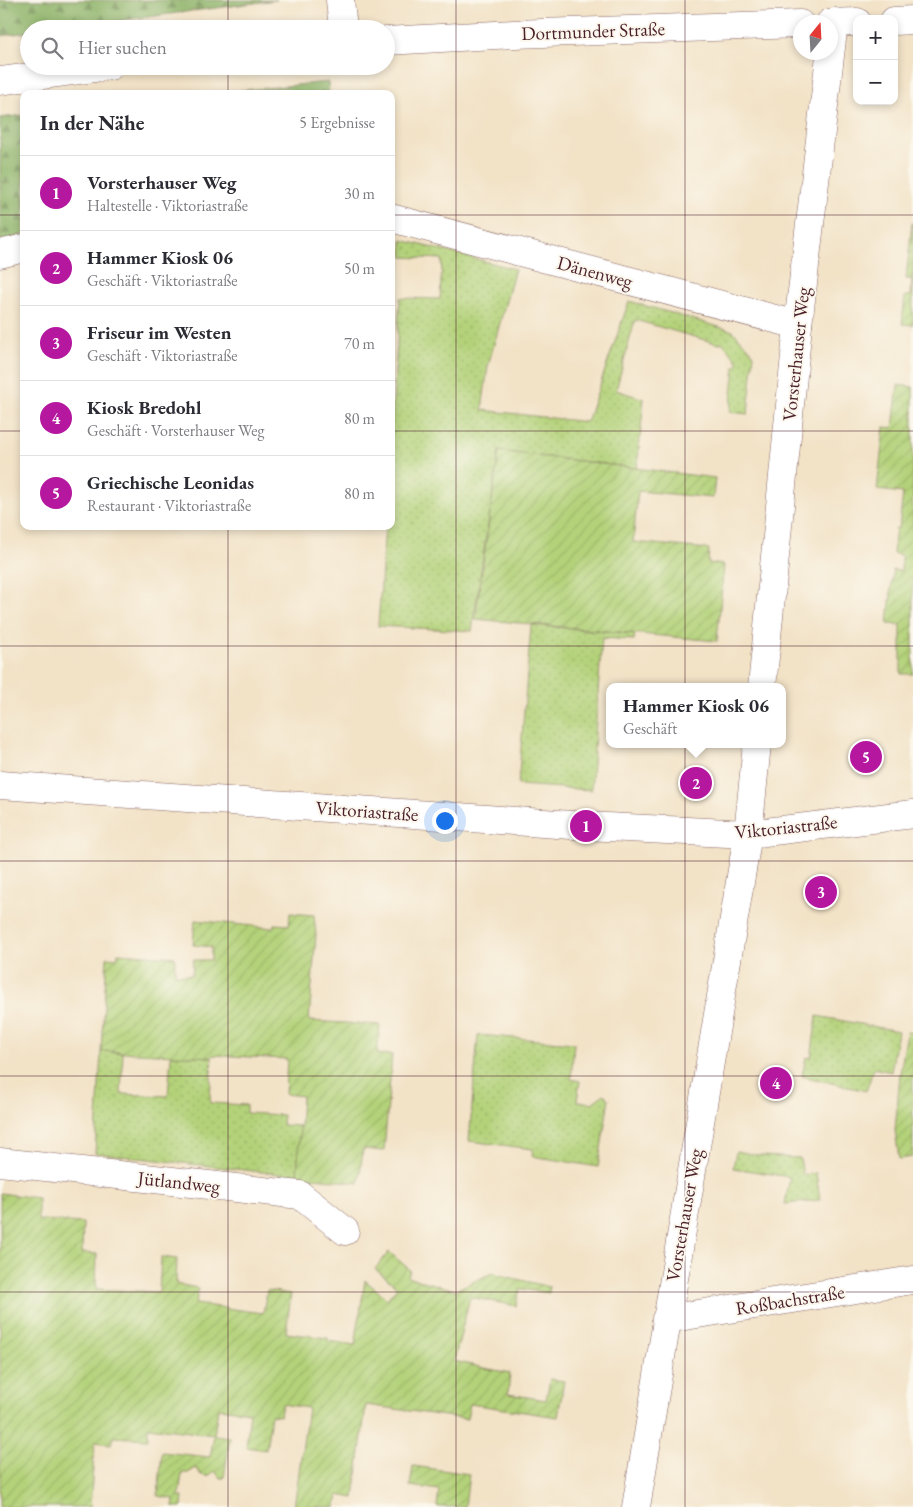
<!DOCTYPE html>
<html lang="de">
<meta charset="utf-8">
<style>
body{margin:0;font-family:"EB Garamond",serif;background:#f2f2f3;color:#2b2b33}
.controls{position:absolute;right:15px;top:15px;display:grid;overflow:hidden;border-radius:10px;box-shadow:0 2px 8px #0003}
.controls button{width:45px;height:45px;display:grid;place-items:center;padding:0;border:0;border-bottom:1px solid #e1e1e2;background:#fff;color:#2b2b33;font:25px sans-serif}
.compass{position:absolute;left:793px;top:15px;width:45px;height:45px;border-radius:50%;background:#fff;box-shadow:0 2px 8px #0003;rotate:18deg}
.you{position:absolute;left:444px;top:820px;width:18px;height:18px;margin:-12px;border:4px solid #fff;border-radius:50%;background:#1a73e8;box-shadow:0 0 0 8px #1a73e833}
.badge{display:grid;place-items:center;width:32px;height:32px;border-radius:50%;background:#b5179e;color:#fff;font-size:16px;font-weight:700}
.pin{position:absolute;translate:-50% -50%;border:2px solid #fff;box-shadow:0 1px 5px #0006}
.popup{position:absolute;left:606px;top:683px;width:180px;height:65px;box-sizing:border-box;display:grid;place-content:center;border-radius:10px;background:#fff;filter:drop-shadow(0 1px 4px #0005);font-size:16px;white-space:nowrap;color:#7c7c81}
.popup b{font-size:19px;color:#2b2b33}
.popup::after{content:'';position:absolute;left:50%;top:100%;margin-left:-10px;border:10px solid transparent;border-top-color:#fff}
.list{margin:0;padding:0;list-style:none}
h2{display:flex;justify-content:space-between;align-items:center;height:65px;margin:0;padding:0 20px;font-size:21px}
h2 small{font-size:16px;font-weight:400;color:#7c7c81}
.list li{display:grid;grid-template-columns:32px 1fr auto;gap:15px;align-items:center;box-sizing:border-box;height:75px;padding:0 20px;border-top:1px solid #e1e1e2}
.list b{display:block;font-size:19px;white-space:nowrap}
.list p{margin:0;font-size:16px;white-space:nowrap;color:#7c7c81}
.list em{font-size:16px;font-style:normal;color:#7c7c81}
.icon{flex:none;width:28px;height:28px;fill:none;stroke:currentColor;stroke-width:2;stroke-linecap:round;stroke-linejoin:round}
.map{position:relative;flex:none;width:913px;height:1507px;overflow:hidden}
.search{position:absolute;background:#fff;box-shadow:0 2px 8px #0003;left:20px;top:20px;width:375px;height:55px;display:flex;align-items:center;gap:12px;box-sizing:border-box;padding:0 18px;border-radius:28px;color:#7c7c81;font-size:19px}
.panel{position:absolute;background:#fff;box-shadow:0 2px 8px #0003;left:20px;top:90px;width:375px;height:440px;border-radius:10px}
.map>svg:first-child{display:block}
.grass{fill:url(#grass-dots);stroke:#7e7852}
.forest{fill:url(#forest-firs);stroke:#6c6a4a}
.garden{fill:url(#garden-furrows);stroke:#7e7852}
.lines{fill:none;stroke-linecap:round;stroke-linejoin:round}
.street-casing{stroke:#856361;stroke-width:29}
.secondary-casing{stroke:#856361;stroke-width:29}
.street{stroke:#fff;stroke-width:28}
.secondary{stroke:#fff;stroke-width:28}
.grid{fill:none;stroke:#4a1f2b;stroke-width:1;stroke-opacity:0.55}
.labels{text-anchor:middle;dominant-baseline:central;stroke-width:4;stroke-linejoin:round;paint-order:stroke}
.street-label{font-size:19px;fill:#4a1f2b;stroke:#fbf7ec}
</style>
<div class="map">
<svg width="913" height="1507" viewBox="0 0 913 1507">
<defs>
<pattern id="grass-dots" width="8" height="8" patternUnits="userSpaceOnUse" patternTransform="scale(1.25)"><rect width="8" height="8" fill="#b3d279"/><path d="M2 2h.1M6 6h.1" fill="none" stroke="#9bb469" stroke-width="1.8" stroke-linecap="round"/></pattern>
<pattern id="forest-firs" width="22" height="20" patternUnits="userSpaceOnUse" patternTransform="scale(1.25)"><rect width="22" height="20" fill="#8eb469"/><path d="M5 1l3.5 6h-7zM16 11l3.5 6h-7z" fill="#769257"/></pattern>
<pattern id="garden-furrows" width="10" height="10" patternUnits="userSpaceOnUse" patternTransform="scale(1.25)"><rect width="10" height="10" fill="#b3d279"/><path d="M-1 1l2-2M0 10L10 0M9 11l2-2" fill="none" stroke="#9bb469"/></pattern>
</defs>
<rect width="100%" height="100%" fill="#fbf7ec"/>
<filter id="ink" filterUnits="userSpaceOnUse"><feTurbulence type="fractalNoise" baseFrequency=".02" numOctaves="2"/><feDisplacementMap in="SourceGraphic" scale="10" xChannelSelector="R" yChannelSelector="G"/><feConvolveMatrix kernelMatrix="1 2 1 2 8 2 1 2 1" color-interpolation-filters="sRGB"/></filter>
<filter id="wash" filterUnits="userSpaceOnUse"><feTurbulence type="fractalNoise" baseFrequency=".0096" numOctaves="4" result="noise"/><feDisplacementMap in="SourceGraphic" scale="20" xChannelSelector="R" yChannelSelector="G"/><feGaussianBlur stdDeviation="1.12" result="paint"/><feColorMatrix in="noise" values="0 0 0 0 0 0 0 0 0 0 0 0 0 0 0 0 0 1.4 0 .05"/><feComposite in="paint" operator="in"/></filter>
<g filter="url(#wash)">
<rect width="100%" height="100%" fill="#f2e2c6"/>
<g class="grass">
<path d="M402,240l113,29 -27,97 -6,44 105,12 42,-121 104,30 21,23 -6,60 -18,-2 5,-46 4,-3 -17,-21 -3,2 -84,-24 -19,70 28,9 -7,69 -138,-17 -27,180 -94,-5 7,-100h6v-94l9,-134 40,1 2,-40 -40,-2z"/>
<path d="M531,625l104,9 -1,6 -32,-2 -11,152 -73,-5z"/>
<path d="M817,1016l81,15 -7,41 -17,-4 -8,23 -64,-15 4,-19 5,1z"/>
<path d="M478,1035l96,8 -3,36 9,2 -3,20 15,2 12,-9 5,5 -11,68 -66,-11 1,-7 -64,-8z"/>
<path d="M101,1051l22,2 -2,41 47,2 3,-41 41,2 -2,46 36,2v8l37,2 -1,10 18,1 -3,50 -202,-23z"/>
<path d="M736,1151l26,5 38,2 3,17 13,-2 4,27 -35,4 5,-27 -57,-9z"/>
</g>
<g class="forest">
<path d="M0,0h277l-221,29h-27v3l-29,4z"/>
<path d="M328,82l1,12h-126z"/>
<path d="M24,115v120l-24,6v-123z"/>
</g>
<g class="garden">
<path d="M912,223h1v102l-11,-1 3,-28h6l1,-17h-6z"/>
<path d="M898,385l15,2v287h-12v-49l-13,-1 5,-54 8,1 1,-15 -9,-3 3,-25h3l4,-35 -26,-3 7,-63 9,1z"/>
<path d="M499,451l216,27 -2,20 -75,-7 -5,51 76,7 -1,14 16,2 -7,76 -242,-22z"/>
<path d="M290,913l24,2 2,20 -7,86 71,4 -3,29 15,1 -8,96 -21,-2 -4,34 -62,-7 5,-80 -17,-2 2,-35 -74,-4 -1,2 -111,-6 6,-94 10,1 1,-5 57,4v17l17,1 1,-15h18v-13l-18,-2 2,-25 78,8 1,-4 15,1z"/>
<path d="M907,1032l6,1v124l-14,2 -4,-29 5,-56z"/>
<path d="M0,1193l38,5v22l45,3 -1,30 15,1 -1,35 63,3 2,-35 16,2 -1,25 22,4 -2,16 67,9 4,-23 24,4 -5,39 42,5v3l27,4 10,-65 22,19 10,-12 -22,-18 14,-17 21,18 -2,7 47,13 37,-17 58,14 -1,6 -29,-4 -4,17 -46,-9 -16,64 30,7 26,5 -2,21 38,6 4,-21 14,2 -6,36 -88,-13 -3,15 -101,-14 -12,93 -16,-3 -2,12h-42l14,-99 -26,-4 -2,12 -9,-1 -5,35 -20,-3 4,-35 -32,-4 -4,27 16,2 -6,41h-4l-5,-7 -7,5 -7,-1 -5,-7 -8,5h-6l-3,23 4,1 -1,10h-9l1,-8 -16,-3 4,-44 48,5 4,-22 -66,-8v12l-35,-2 -2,7 -16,-2 -5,65h-90z"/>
<path d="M413,1466l56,8 -4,33h-28l2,-17 -29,-4z"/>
</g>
</g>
<g filter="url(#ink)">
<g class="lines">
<defs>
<g id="street">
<path d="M340,0l3,29"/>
<path d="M391,218l407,107"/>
<path d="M0,254l24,-6"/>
<path d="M762,687l36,-362 36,-303"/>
<path d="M0,785l586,41 162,8 165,-20"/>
<path d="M0,1162l300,33 45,36"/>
<path d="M666,1319l247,-39"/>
<path d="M636,1507l112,-673 9,-90"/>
</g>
<g id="secondary">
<path d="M894,21l19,-1"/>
<path d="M830,23l27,-1"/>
<path d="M386,41l128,-7 286,-10"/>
<path d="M0,81l110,-15"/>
</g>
</defs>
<use href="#street" class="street-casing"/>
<use href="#secondary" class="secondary-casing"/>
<use href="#street" class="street"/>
<use href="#secondary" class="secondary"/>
</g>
</g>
<path class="grid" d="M228,0v29M456,0v1507M685,0v1507M228,66v28M0,215h24M391,215h522M0,431h24M391,431h522M228,526v981M0,646h913M0,861h913M0,1076h913M0,1292h913"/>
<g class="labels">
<g class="street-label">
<text transform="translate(593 31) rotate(-2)">Dortmunder Straße</text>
<text transform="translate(595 272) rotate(15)">Dänenweg</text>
<text transform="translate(796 354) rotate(-84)">Vorsterhauser Weg</text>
<text transform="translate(367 811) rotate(4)">Viktoriastraße</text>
<text transform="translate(786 827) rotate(-6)">Viktoriastraße</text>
<text transform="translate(179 1182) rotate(6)">Jütlandweg</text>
<text transform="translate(684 1215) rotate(-80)">Vorsterhauser Weg</text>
<text transform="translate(790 1300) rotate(-9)">Roßbachstraße</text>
</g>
</g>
</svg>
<div class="controls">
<button>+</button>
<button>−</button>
</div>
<svg class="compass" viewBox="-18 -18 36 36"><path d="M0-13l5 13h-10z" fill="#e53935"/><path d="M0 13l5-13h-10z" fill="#7c7c81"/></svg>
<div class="you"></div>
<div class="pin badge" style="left:586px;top:826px">1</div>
<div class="pin badge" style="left:696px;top:783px">2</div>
<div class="popup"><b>Hammer Kiosk 06</b>Geschäft</div>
<div class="pin badge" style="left:821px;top:892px">3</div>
<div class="pin badge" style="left:776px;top:1083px">4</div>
<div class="pin badge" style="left:866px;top:757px">5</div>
<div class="search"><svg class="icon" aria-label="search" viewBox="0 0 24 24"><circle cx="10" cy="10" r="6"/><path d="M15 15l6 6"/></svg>Hier suchen</div>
<section class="panel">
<h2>In der Nähe<small>5 Ergebnisse</small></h2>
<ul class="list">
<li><span class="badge">1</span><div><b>Vorsterhauser Weg</b><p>Haltestelle · Viktoriastraße</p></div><em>30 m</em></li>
<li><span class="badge">2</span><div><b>Hammer Kiosk 06</b><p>Geschäft · Viktoriastraße</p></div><em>50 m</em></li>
<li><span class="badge">3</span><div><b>Friseur im Westen</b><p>Geschäft · Viktoriastraße</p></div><em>70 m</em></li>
<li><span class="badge">4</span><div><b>Kiosk Bredohl</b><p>Geschäft · Vorsterhauser Weg</p></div><em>80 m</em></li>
<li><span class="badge">5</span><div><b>Griechische Leonidas</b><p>Restaurant · Viktoriastraße</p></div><em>80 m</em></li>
</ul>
</section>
</div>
